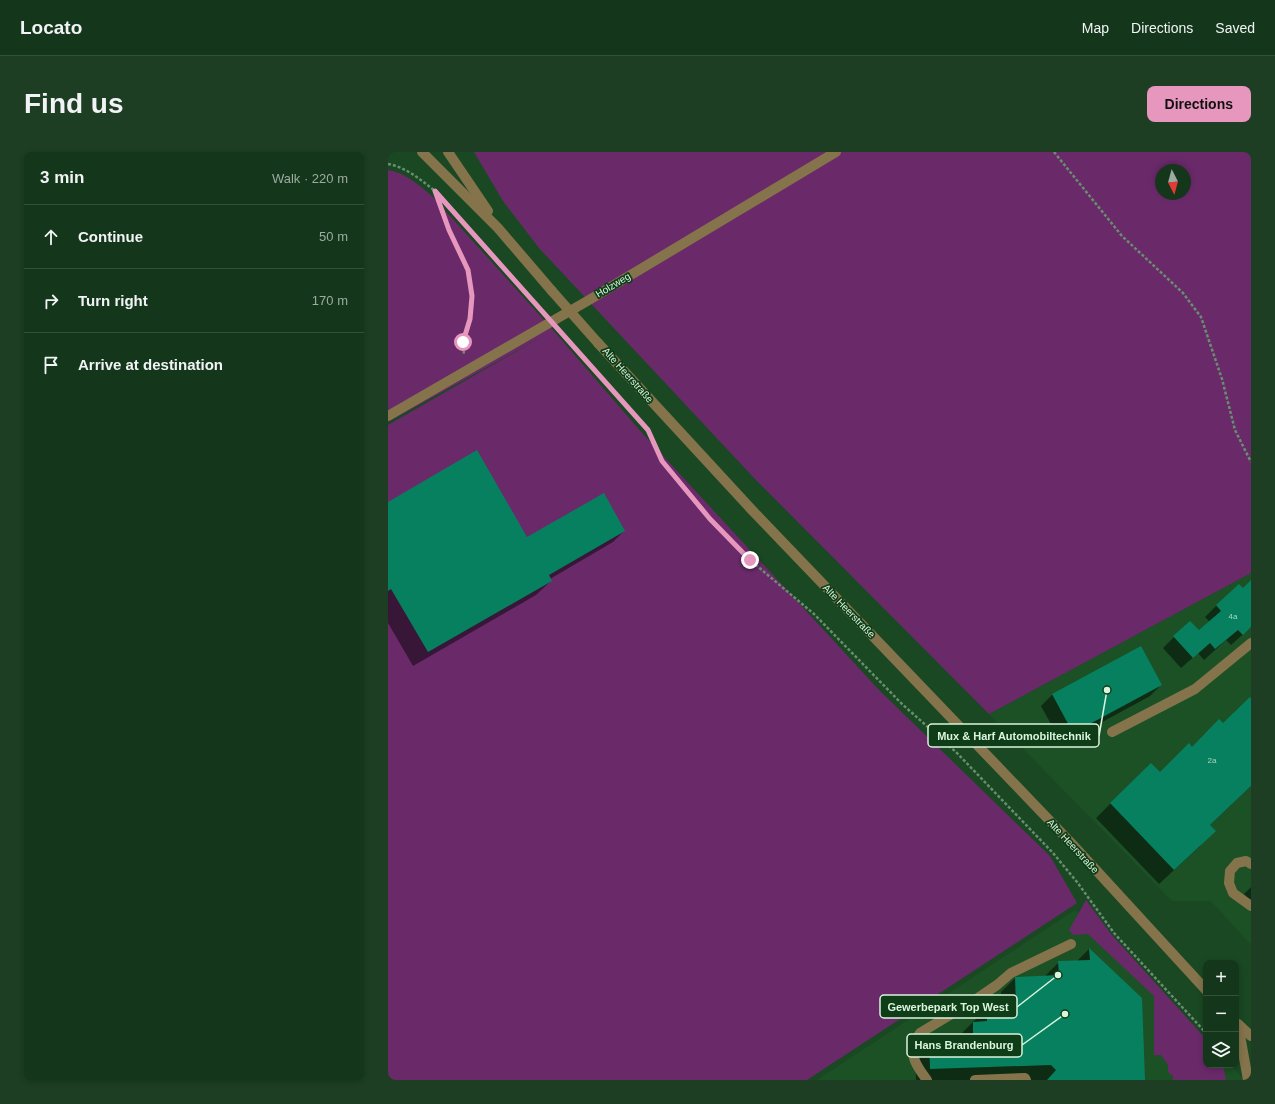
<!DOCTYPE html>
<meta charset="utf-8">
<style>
body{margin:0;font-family:Arial,sans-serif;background:#1d3e23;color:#f1f3f6}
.controls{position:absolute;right:12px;bottom:12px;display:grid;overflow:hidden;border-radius:8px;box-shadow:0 2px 6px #0003}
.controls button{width:36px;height:36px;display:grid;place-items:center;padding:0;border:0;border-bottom:1px solid #335039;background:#14361a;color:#f1f3f6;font:20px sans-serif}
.compass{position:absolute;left:767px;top:12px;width:36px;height:36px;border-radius:50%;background:#14361a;box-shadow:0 2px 6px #0003;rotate:174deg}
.stop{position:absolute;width:12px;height:12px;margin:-9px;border:3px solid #e797bd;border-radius:50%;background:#fff}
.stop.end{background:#e797bd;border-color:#fff;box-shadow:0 1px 4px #0008}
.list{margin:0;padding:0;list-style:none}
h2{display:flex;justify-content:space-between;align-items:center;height:52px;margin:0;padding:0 16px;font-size:17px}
h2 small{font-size:13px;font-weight:400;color:#9daba2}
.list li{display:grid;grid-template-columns:26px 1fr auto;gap:12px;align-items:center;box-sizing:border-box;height:64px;padding:0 16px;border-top:1px solid #335039}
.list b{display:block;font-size:15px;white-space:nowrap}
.list em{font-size:13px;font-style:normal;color:#9daba2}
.icon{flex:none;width:22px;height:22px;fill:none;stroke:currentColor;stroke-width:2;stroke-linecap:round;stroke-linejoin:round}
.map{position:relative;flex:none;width:863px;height:928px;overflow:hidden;border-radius:8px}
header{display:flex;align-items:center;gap:24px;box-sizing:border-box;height:56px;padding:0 20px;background:#14361a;border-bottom:1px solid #335039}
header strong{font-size:19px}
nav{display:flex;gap:22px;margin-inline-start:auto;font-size:14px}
.intro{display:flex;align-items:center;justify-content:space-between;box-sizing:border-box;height:96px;padding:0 24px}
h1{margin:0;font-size:28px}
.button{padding:10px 18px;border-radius:8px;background:#e797bd;color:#111;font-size:14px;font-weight:700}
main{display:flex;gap:24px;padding:0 24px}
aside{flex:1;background:#14361a;border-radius:8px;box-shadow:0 2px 6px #0003}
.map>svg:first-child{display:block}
.built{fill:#1b5125}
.green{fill:#6a2a6a;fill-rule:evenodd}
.shadow{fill:#0007}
.building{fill:#078060}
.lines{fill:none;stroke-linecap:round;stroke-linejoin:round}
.path{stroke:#698e6f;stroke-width:2.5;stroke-dasharray:3 2;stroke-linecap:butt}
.minor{stroke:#84734b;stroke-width:10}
.path-bridge{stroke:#698e6f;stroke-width:2.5;stroke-dasharray:3 2;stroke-linecap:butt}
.minor-bridge{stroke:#84734b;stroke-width:10}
.route{stroke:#e797bd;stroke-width:5}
.labels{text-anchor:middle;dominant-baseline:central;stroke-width:3.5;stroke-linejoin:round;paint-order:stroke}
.number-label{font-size:8px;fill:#a6d7be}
.street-label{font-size:10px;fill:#dbf4dd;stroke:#0e3d18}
.leader{fill:none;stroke:#dbf4dd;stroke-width:1.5}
.callout-dot{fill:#dbf4dd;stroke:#0e3d18;stroke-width:1.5}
.callout{fill:#0e3d18;stroke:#dbf4dd;stroke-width:1.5}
.callout-label{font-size:11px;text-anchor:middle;font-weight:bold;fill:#dbf4dd}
</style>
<header>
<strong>Locato</strong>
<nav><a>Map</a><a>Directions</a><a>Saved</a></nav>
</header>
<div class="intro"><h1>Find us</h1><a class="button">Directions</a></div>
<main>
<aside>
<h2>3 min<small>Walk · 220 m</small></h2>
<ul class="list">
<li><svg class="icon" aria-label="ahead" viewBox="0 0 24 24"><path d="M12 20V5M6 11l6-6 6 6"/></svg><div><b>Continue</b></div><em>50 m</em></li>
<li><svg class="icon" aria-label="right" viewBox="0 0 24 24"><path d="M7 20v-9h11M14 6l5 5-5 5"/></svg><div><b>Turn right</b></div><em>170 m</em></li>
<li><svg class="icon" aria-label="arrive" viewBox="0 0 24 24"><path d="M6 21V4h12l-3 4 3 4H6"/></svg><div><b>Arrive at destination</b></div></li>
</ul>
</aside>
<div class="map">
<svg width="863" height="928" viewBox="0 0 863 928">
<rect width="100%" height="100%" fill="#1a4823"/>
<g class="built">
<path d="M863,421v372l-40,-44h-39l-183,-187z"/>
<path d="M687,758l131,131v24h24l15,15h-428z"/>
</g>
<g class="green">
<path d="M86,0h777v421l-262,141 -235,-236 -215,-230 -36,-47zM773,18h24v24h-24z"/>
<path d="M0,18c18,3 31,15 45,27l120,133 90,104 236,256 171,166 27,47 -270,177h-419v-655l157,-90 -157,87z"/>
<path d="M698,748l25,34 95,105v26h17l3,15h-53v-4l-5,-4v-7l-7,-10h-7v-59l-66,-62 -15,1 -4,-5z"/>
</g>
<g class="shadow">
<path d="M0,351l139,36 97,-8 -11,11 -63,37 1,2 -15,14 -123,71 -25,-43z"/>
<path d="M863,430v45l-20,18 -5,-5 -22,20 -6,-7 -17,15 -18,-20 11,-11 25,-5 11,-10 -5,-5 11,-11 23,-21 4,4z"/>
<path d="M753,496l20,37 -11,11 -88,48 -21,-38 11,-11z"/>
<path d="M863,548v86l-42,40 -9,20 -41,38 -63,-66 15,-15 49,-30 63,-49z"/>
<path d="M863,735v15l-7,-8z"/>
<path d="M701,797l55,131h-228l-1,-27 15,-15 28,-1 29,-29 14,-1v-15l14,-14 29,-1 15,-15 18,-1z"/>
</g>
<g class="building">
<path d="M89,298l50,87 77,-44 21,38 -76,44 3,6 -124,71 -37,-63 -3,2v-89z"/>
<path d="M863,428v47l-8,8 -5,-5 -23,19 -5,-6 -17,15 -20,-22 17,-15 9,9 22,-19 -5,-6 23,-21 4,4z"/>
<path d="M753,494l21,39 -89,48 -21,-39z"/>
<path d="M862,545l1,2v87l-41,39 6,6 -42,39 -64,-67 41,-40 9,9 29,-29 3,4 27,-28 4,4z"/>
<path d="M701,796l53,50 3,82h-98l9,-10 -5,-5 -121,4 -1,-32 44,-1v-14l14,-1v-14l29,-1 -1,-29 44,-2 -1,-14 32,-1z"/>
</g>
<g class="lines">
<g class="path">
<path d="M666,0l68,84 61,57 18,24 21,62 13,51 16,32"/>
<path d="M0,12c18,3 33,16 47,27l100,111"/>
<path d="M48,41c4,12 8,25 13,37 9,22 22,41 23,66 1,20 -10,39 -8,59"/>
<path d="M193,202l67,76 14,31 48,58 40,41 64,54 88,90 54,48 97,101 24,29 37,51 92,100"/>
</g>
<g class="minor">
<path d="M34,0l76,76 54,63"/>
<path d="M60,0l40,59"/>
<path d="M210,191l153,166 322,336 133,145"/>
<path d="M0,264l201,-116 247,-148"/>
<path d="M724,580l83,-43 56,-46"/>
<path d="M863,712l-5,-3 -9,2 -7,8 -1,12 4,10 18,13"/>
<path d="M850,872l10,56"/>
<path d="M850,872l13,12"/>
<path d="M539,928c-13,-17 -20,-28 -7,-47l58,-35 19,-13 14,-12 60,-29"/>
<path d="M587,928l50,-2 1,2"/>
</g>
<path class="path-bridge" d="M147,150l46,52"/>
<path class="minor-bridge" d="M164,139l46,52"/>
</g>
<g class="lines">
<path class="route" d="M75,190l7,-23 2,-23 -4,-26 -19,-40 -14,-39 213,239 14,31 48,58 40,41"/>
</g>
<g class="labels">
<g class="number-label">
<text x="845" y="464">4a</text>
<text x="824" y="608">2a</text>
</g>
<g class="street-label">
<text transform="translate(225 133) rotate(-31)">Holzweg</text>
<text transform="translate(240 223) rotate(48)">Alte Heerstraße</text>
<text transform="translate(461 459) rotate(46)">Alte Heerstraße</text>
<text transform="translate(685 694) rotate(47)">Alte Heerstraße</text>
</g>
</g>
<path class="leader" d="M719 538L711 584M670 823L629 855M677 862L634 893"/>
<g class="callout-dot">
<circle cx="719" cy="538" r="4"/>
<circle cx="670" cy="823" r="4"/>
<circle cx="677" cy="862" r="4"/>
</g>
<g class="callout">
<rect x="540" y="572" width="171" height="23" rx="4"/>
<rect x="492" y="843" width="137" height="23" rx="4"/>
<rect x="519" y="882" width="115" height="23" rx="4"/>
</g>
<g class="callout-label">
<text x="626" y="588">Mux &amp; Harf Automobiltechnik</text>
<text x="560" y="859">Gewerbepark Top West</text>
<text x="576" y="897">Hans Brandenburg</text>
</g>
</svg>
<div class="controls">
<button>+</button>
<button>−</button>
<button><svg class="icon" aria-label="layers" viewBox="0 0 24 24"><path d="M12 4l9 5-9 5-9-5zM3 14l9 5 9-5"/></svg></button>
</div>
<svg class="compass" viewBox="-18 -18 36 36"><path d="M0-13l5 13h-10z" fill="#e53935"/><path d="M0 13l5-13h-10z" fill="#9daba2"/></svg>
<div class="stop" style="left:75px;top:190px"></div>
<div class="stop end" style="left:362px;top:408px"></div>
</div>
</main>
